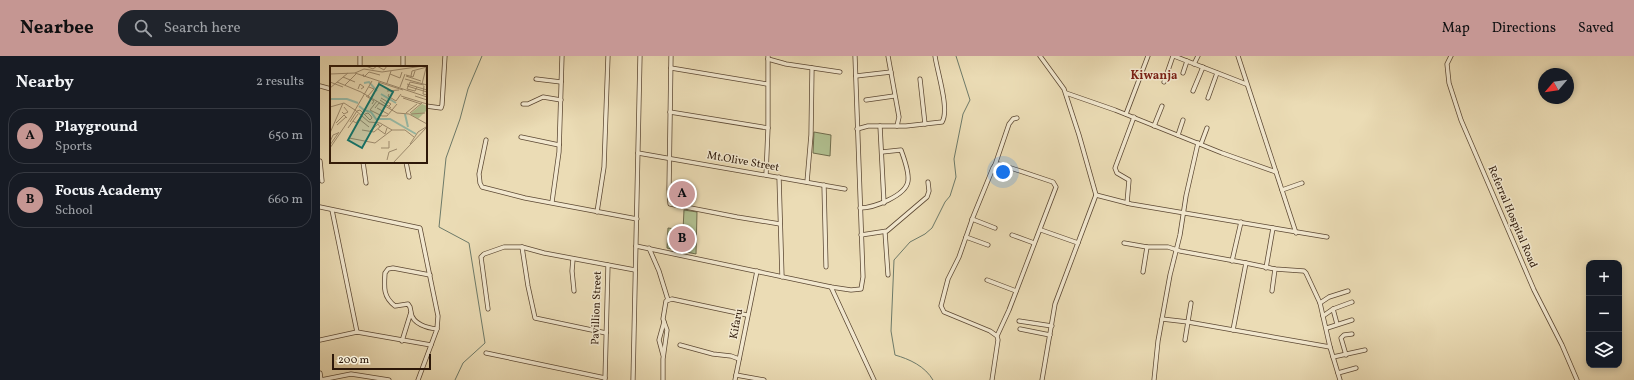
<!DOCTYPE html>
<meta charset="utf-8">
<style>
body{margin:0;font-family:Vollkorn,serif;background:#20242c;color:#f1f3f6}
.controls{position:absolute;right:12px;bottom:12px;display:grid;overflow:hidden;border-radius:8px;box-shadow:0 2px 6px #0003}
.controls button{width:36px;height:36px;display:grid;place-items:center;padding:0;border:0;border-bottom:1px solid #363941;background:#171b24;color:#f1f3f6;font:20px sans-serif}
.compass{position:absolute;left:1218px;top:12px;width:36px;height:36px;border-radius:50%;background:#171b24;box-shadow:0 2px 6px #0003;rotate:241deg}
.scale{position:absolute;left:12px;bottom:10px;width:99px;box-sizing:border-box;padding-left:4px;border:2px solid #2c1708;border-top:0;font-size:11px;line-height:14px;white-space:nowrap;color:#2c1708;-webkit-text-stroke:3px #f2e8cf;paint-order:stroke}
.you{position:absolute;left:683px;top:116px;width:14px;height:14px;margin:-10px;border:3px solid #fff;border-radius:50%;background:#1a73e8;box-shadow:0 0 0 6px #1a73e833}
.badge{display:grid;place-items:center;width:26px;height:26px;border-radius:50%;background:#c59692;color:#111;font-size:13px;font-weight:700}
.pin{position:absolute;translate:-50% -50%;border:2px solid #fff;box-shadow:0 1px 4px #0006}
.list{margin:0;padding:0;list-style:none}
h2{display:flex;justify-content:space-between;align-items:center;height:52px;margin:0;padding:0 16px;font-size:17px}
h2 small{font-size:13px;font-weight:400;color:#9ea1a6}
.list li{display:grid;grid-template-columns:26px 1fr auto;gap:12px;align-items:center;box-sizing:border-box;height:56px;margin:0 8px 8px;padding:0 8px;border:1px solid #363941;border-radius:16px}
.list b{display:block;font-size:15px;white-space:nowrap}
.list p{margin:0;font-size:13px;white-space:nowrap;color:#9ea1a6}
.list em{font-size:13px;font-style:normal;color:#9ea1a6}
.icon{flex:none;width:22px;height:22px;fill:none;stroke:currentColor;stroke-width:2;stroke-linecap:round;stroke-linejoin:round}
.map{position:relative;flex:none;width:1314px;height:324px;overflow:hidden}
header{display:flex;align-items:center;gap:24px;box-sizing:border-box;height:56px;padding:0 20px;background:#c59692;color:#111}
header strong{font-size:19px}
nav{display:flex;gap:22px;margin-inline-start:auto;font-size:14px}
.search{width:280px;height:36px;background:#20242c;display:flex;align-items:center;gap:10px;box-sizing:border-box;padding:0 14px;border-radius:16px;color:#9ea1a6;font-size:15px}
main{display:flex}
aside{flex:1;background:#171b24}
.map>svg:first-child{display:block}
.green{fill:#b2c292;stroke:#6f6c4d}
.lines{fill:none;stroke-linecap:round;stroke-linejoin:round}
.stream{stroke:#6d7a69;stroke-width:1}
.minor-casing{stroke:#5c4833;stroke-width:5}
.minor{stroke:#f2e8cf;stroke-width:3.5}
.labels{text-anchor:middle;dominant-baseline:central;stroke-width:3;stroke-linejoin:round;paint-order:stroke}
.street-label{font-size:11px;fill:#2c1708;stroke:#f2e8cf}
.neighbourhood-label{font-size:12px;font-weight:bold;fill:#7a1f14;stroke:#f2e8cf}
.inset-river{fill:none;stroke:#99bca9;stroke-width:2}
.inset-road{fill:none;stroke:#9f8d70;stroke-width:1}
.view{fill:#0f766e;fill-opacity:0.15;stroke:#0f766e;stroke-width:2}
.inset-edge{fill:none;stroke:#2c1708;stroke-width:2}
</style>
<header>
<strong>Nearbee</strong>
<div class="search"><svg class="icon" aria-label="search" viewBox="0 0 24 24"><circle cx="10" cy="10" r="6"/><path d="M15 15l6 6"/></svg>Search here</div>
<nav><a>Map</a><a>Directions</a><a>Saved</a></nav>
</header>
<main>
<aside>
<h2>Nearby<small>2 results</small></h2>
<ul class="list">
<li><span class="badge">A</span><div><b>Playground</b><p>Sports</p></div><em>650 m</em></li>
<li><span class="badge">B</span><div><b>Focus Academy</b><p>School</p></div><em>660 m</em></li>
</ul>
</aside>
<div class="map">
<svg width="1314" height="324" viewBox="0 0 1314 324">
<rect width="100%" height="100%" fill="#ebdcb5"/>
<filter id="stains"><feTurbulence type="fractalNoise" baseFrequency=".005" numOctaves="4"/><feColorMatrix values="0 0 0 0 .2 0 0 0 0 .09 0 0 0 0 .02 0 0 0 .5 -.17"/></filter>
<radialGradient id="worn" r=".72"><stop offset=".6" stop-color="#630" stop-opacity="0"/><stop offset="1" stop-color="#630" stop-opacity=".3"/></radialGradient>
<g class="green">
<path d="M494,76l17,3 -1,21 -17,-3z"/>
<path d="M357,129l14,2v18l-15,-2 -3,-4 1,-7h2z"/>
<path d="M364,154l13,2 -1,42 -29,-6 1,-20 15,2z"/>
</g>
<g class="lines">
<g class="stream">
<path d="M135,324l8,-17 22,-20 -16,-100 -30,-16 7,-69 14,-39 8,-30 14,-33"/>
<path d="M613,324c-8,-14 -24,-21 -38,-25l-4,-24 3,-71 16,-18 15,-8 7,-6 13,-26 5,-6 6,-19 -2,-18 9,-45 7,-14 -14,-44"/>
</g>
<defs>
<g id="minor">
<path d="M351,0l-2,133 1,15 67,13 43,7"/>
<path d="M568,0l11,61 -2,9"/>
<path d="M720,0l24,33 15,46 17,60 -41,109 -13,76"/>
<path d="M854,0l72,28"/>
<path d="M918,0l58,177"/>
<path d="M1131,0l-4,8 2,19 12,37 73,170 28,55 15,35"/>
<path d="M448,3l18,5 54,8"/>
<path d="M874,8l4,-8"/>
<path d="M40,11v-11"/>
<path d="M83,11v-11"/>
<path d="M351,12l96,16"/>
<path d="M863,17l4,-12"/>
<path d="M536,20l35,-4"/>
<path d="M216,23l25,3"/>
<path d="M600,23l5,45"/>
<path d="M844,26l9,-26"/>
<path d="M0,30l11,3"/>
<path d="M873,35l10,-24"/>
<path d="M746,37l49,17 107,43 54,19"/>
<path d="M888,42l9,-25"/>
<path d="M546,44l28,-4"/>
<path d="M203,48h5l15,-7 18,3"/>
<path d="M106,50l15,2 1,-3 3,-49"/>
<path d="M350,56l98,16"/>
<path d="M806,58l22,-58"/>
<path d="M560,70l4,77"/>
<path d="M834,70l8,-20"/>
<path d="M537,73l11,-3h38l36,-4c8,-12 -5,-51 -7,-66"/>
<path d="M858,79l5,-15"/>
<path d="M201,81l38,8"/>
<path d="M166,84l-7,34 1,9 2,4 43,11 112,21"/>
<path d="M881,88l6,-16"/>
<path d="M318,97l207,36"/>
<path d="M0,105l2,20"/>
<path d="M43,106l3,21"/>
<path d="M86,106l3,15"/>
<path d="M675,109l14,-41 4,-5 4,-1"/>
<path d="M446,119l2,-47v-72"/>
<path d="M459,121l3,100"/>
<path d="M487,126l4,-47 1,-67"/>
<path d="M504,129l2,82"/>
<path d="M962,134l20,-7"/>
<path d="M776,139l35,9 142,24"/>
<path d="M232,146l7,-50 3,-96"/>
<path d="M807,147l2,-23 -12,-7 -2,-5 19,-51"/>
<path d="M0,151l100,21 18,88 -1,13"/>
<path d="M540,152c13,0 46,-12 48,-27 1,-8 -4,-23 -7,-31l-19,2"/>
<path d="M12,154l25,122"/>
<path d="M277,156l7,-45 4,-111"/>
<path d="M652,163l23,9"/>
<path d="M721,174l37,13"/>
<path d="M565,176l3,43"/>
<path d="M541,179l26,-4 40,-34 2,-6 -1,-9"/>
<path d="M692,179l22,8"/>
<path d="M646,181l22,8"/>
<path d="M804,187l23,4h21l12,4 66,12 -13,67"/>
<path d="M316,190l195,41 20,3 10,-1 2,-12 -8,-221"/>
<path d="M202,191l6,39 7,32 71,15"/>
<path d="M329,192l10,23 9,29"/>
<path d="M253,203l-1,12 2,20"/>
<path d="M912,205l9,-39"/>
<path d="M926,207l29,6 29,2 2,2 14,30 10,44 10,33"/>
<path d="M946,212l7,-40 54,9"/>
<path d="M823,216l4,-25"/>
<path d="M667,224l29,11"/>
<path d="M511,231l43,93"/>
<path d="M952,235l3,-22"/>
<path d="M1000,247l9,-6 19,-6"/>
<path d="M168,253l-7,-52 3,-3 20,-7h18l22,6 91,17"/>
<path d="M91,257c2,11 16,15 26,16l-19,51"/>
<path d="M1003,260l10,-7"/>
<path d="M842,263l26,3 142,25"/>
<path d="M699,265l33,5"/>
<path d="M1017,268l-4,-15 19,-7"/>
<path d="M1007,272l25,-8"/>
<path d="M700,273l30,6"/>
<path d="M0,284l37,-8 74,13"/>
<path d="M865,284l6,-37"/>
<path d="M82,285l9,-29 -1,-5 -2,-3 -13,2c-12,-9 -11,-19 -10,-33l3,-4 5,-1 37,7"/>
<path d="M360,289l33,9 18,2 8,3"/>
<path d="M166,297l119,25"/>
<path d="M343,299l-4,-15 5,-18"/>
<path d="M1026,299l-5,-17 3,-3 8,-1"/>
<path d="M1013,301l32,-7"/>
<path d="M0,317l1,7"/>
<path d="M1018,317l18,-5"/>
<path d="M416,319l28,5"/>
<path d="M285,323l3,-114"/>
<path d="M1,324l30,-6 38,6"/>
<path d="M313,324l7,-324"/>
<path d="M343,324v-21l4,-29 -4,-11 3,-18 6,-2 75,16"/>
<path d="M415,324l22,-109"/>
<path d="M672,324l6,-40 -1,-4 12,-26 47,-123 -3,-5 -54,-18 -4,1 -2,3 -20,49 -14,40 -11,22 -7,27 3,6 46,19 7,5"/>
<path d="M834,324l4,-39 12,-66 10,-40 6,-39 12,-53"/>
</g>
</defs>
<use href="#minor" class="minor-casing"/>
<use href="#minor" class="minor"/>
</g>
<g class="labels">
<g class="street-label">
<text transform="translate(423 106) rotate(10)">Mt.Olive Street</text>
<text transform="translate(1192 161) rotate(67)">Referral Hospital Road</text>
<text transform="translate(277 252) rotate(-88)">Pavillion Street</text>
<text transform="translate(417 268) rotate(-79)">Kifaru</text>
</g>
<g class="neighbourhood-label">
<text x="834" y="20">Kiwanja</text>
</g>
</g>
<g transform="translate(10 10)">
<rect width="97" height="97" fill="#ebdcb5"/>
<path d="M92,38l5,2v4l-9,9 -8,-5z" fill="#b2c292"/>
<path class="inset-river" d="M34,17l5,-1 8,9M51,28l15,9M0,33h17l11,4M29,40l5,4 7,2 5,7h14l26,15M75,48l3,13"/>
<path class="inset-road" d="M36,0l7,3 4,-3M47,0l7,4 3,-4M25,7l72,24M0,8l25,-1 9,-4 18,3 41,-6M33,8l1,3 5,-5 11,3M60,8l10,4 2,-6M76,9l7,2 2,-6M76,10l15,5M81,10l1,-5 15,-4M13,11l12,5M75,13l22,6M0,16l13,5M7,16l24,10 36,21 12,1 18,10M48,16l25,8M57,17l4,-12M77,18l20,6M92,18l4,-16M15,19l11,-11M77,20l20,6M94,20l-1,8 4,1M70,21l5,-13M87,21l-2,4 -8,-2 3,-7 14,3M0,22l18,-15M28,23l2,-5 4,3 -3,2M57,25l12,-1M59,28l-1,2 8,5 5,-7M36,30l8,5 -2,3M38,30l6,-7 -5,-2M71,30l26,8M85,30l12,4M51,32l10,6 -2,2M73,32l18,6M50,34l11,8M47,35l-7,9 12,6h5l10,-12M0,41l14,-4 11,7M45,42l4,-5 7,4M47,42l11,6M25,44l14,12 11,1 12,7h13l9,7M27,45l3,-1 10,10M12,46l2,2 4,-2 -4,-5M76,47l11,-9M80,47l12,-10M35,48l3,-1 3,3 1,2 -2,2M81,48l14,-1M29,53l10,8M23,55l3,2 6,-8M20,56l7,-11M6,57l8,-8 3,3M7,59l9,-8M18,62l10,-14M48,63l7,5 2,-6M32,64l12,2 8,-7M40,65l8,-7 2,3M0,67l13,-30M19,72l26,5 17,-13M0,76l3,-7 5,-2M80,78l8,-12 8,-5M0,79l9,-13M0,82l21,-31 21,-36M51,82h8v-7M57,94l2,-8 8,-3M63,97l34,-36"/>
<path class="view" d="M49,18l14,8 -31,56 -14,-8z"/>
<rect width="97" height="97" class="inset-edge"/>
</g>
<rect width="100%" height="100%" filter="url(#stains)"/>
<rect width="100%" height="100%" fill="url(#worn)"/>
</svg>
<div class="controls">
<button>+</button>
<button>−</button>
<button><svg class="icon" aria-label="layers" viewBox="0 0 24 24"><path d="M12 4l9 5-9 5-9-5zM3 14l9 5 9-5"/></svg></button>
</div>
<svg class="compass" viewBox="-18 -18 36 36"><path d="M0-13l5 13h-10z" fill="#e53935"/><path d="M0 13l5-13h-10z" fill="#9ea1a6"/></svg>
<div class="scale">200 m</div>
<div class="you"></div>
<div class="pin badge" style="left:362px;top:138px">A</div>
<div class="pin badge" style="left:362px;top:183px">B</div>
</div>
</main>
